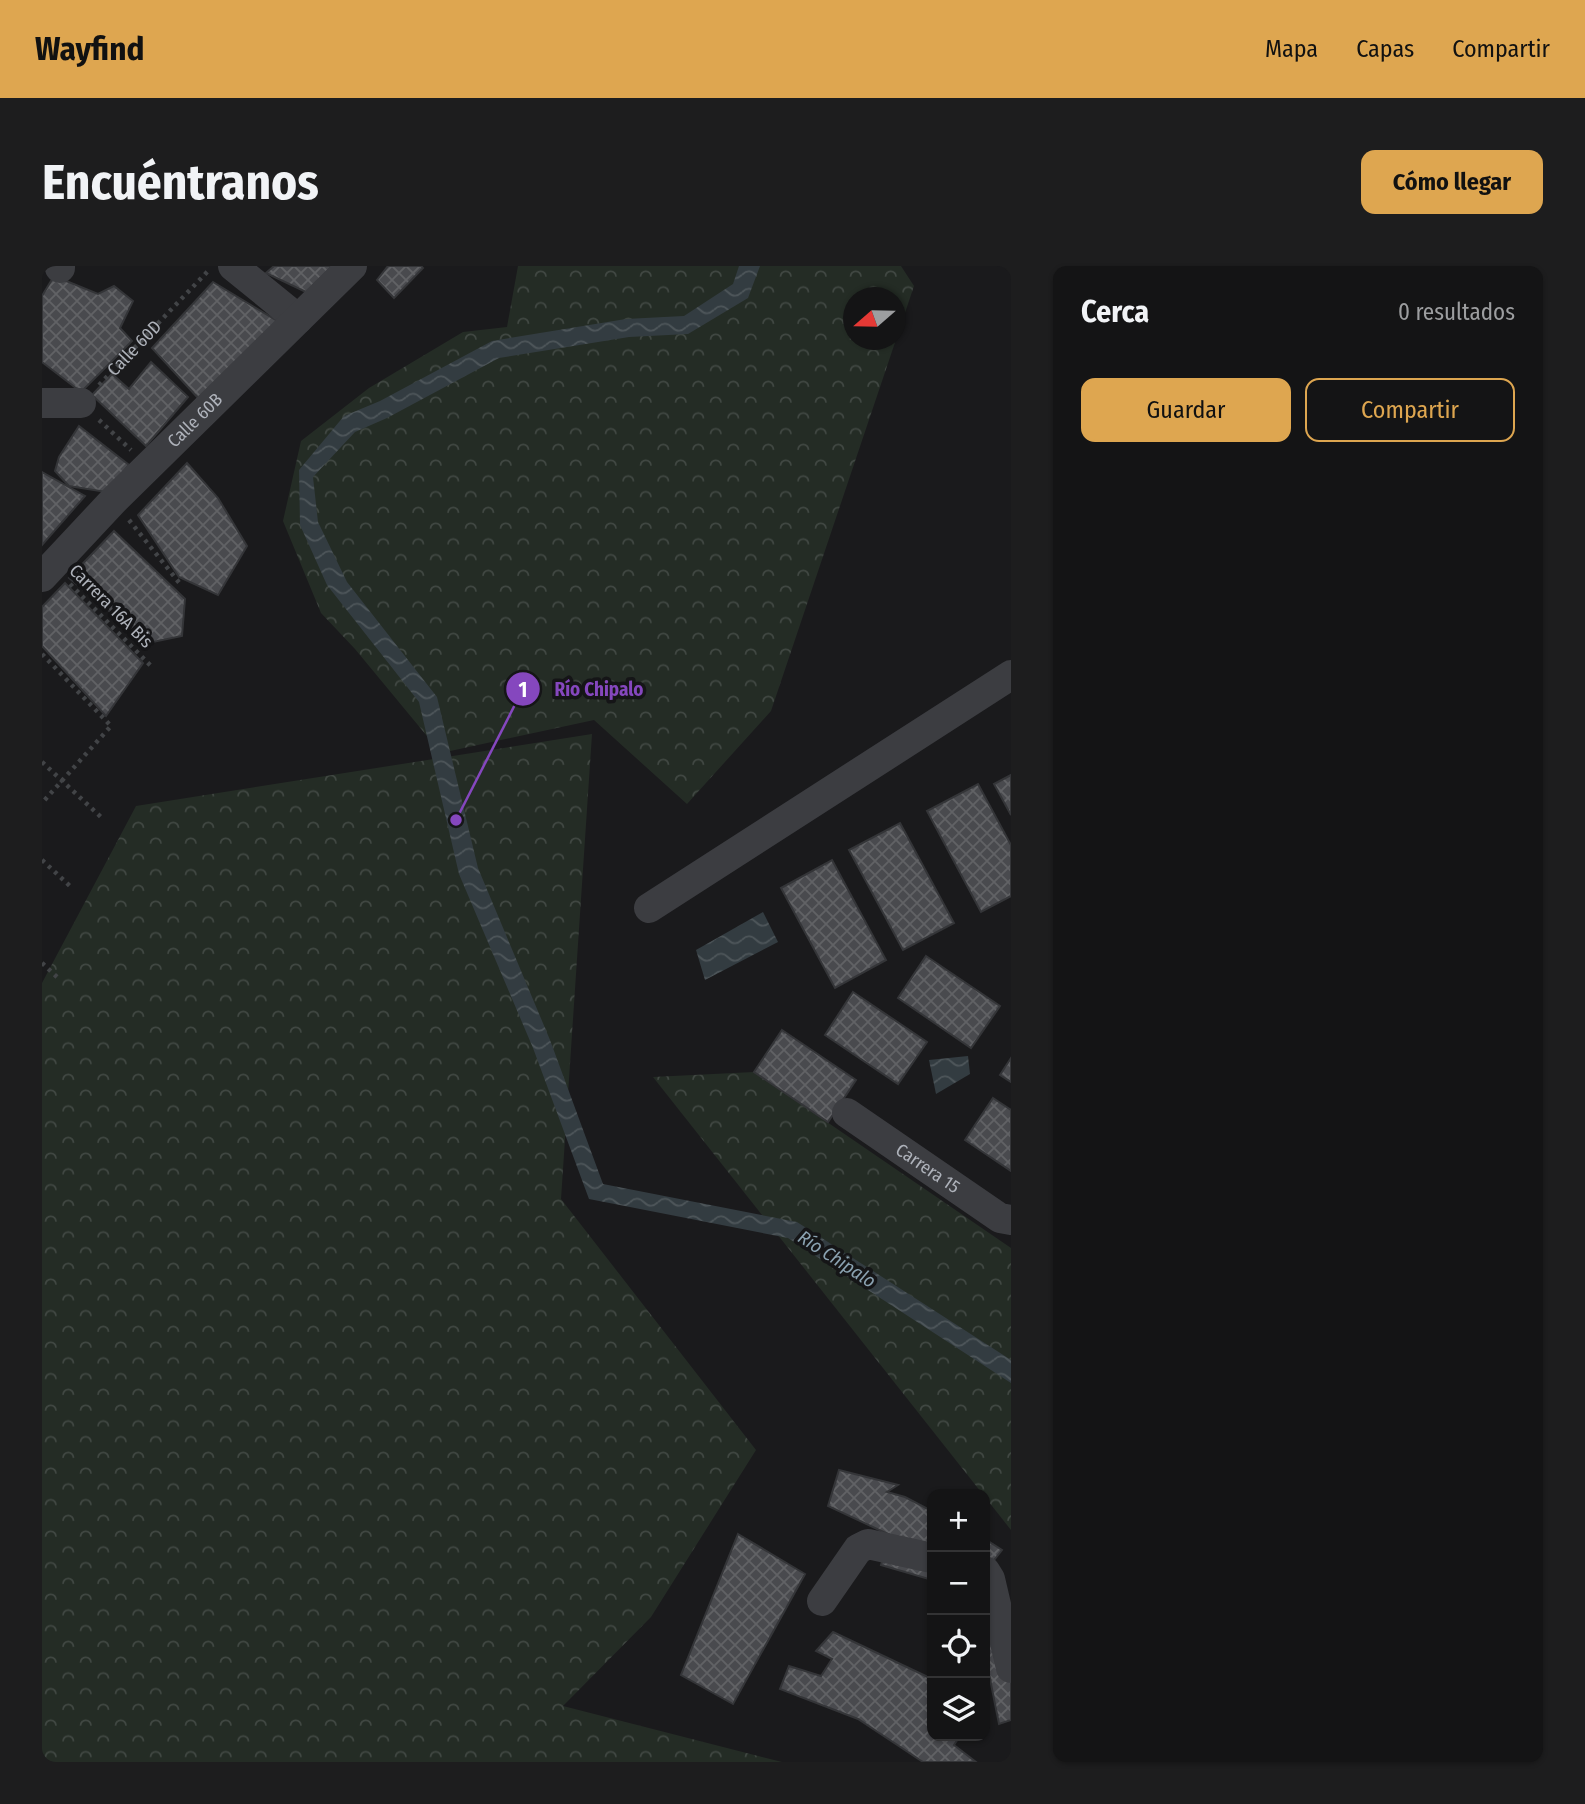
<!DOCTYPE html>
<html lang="es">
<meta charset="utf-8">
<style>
body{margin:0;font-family:"Fira Sans Condensed",sans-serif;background:#1d1d1e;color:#f1f3f6}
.controls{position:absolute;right:21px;bottom:21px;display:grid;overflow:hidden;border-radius:14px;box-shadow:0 2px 5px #0004}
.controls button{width:63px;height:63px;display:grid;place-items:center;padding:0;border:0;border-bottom:2px solid #333334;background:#141415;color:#f1f3f6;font:35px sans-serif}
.compass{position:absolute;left:801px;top:21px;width:63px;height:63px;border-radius:50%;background:#141415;box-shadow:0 2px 5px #0004;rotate:250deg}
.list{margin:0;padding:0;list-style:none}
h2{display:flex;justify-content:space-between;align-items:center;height:91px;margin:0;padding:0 28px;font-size:30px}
h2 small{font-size:23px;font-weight:400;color:#9d9ea0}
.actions{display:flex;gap:14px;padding:21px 28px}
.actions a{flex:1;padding:16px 0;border:2px solid #dea650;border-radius:14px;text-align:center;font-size:24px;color:#dea650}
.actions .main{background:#dea650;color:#111}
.icon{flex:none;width:38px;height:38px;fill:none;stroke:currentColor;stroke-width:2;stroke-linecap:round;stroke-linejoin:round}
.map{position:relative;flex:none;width:969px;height:1496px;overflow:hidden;border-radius:14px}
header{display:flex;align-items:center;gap:42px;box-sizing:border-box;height:98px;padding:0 35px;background:#dea650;color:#111}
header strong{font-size:33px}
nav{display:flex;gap:38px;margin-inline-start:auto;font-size:24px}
.intro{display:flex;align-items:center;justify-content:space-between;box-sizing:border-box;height:168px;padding:0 42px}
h1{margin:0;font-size:49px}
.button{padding:18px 32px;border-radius:14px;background:#dea650;color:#111;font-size:24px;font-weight:700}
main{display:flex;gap:42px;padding:0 42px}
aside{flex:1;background:#141415;border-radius:14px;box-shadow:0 2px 5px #0004}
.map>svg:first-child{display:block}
.forest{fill:url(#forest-crowns);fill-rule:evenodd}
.water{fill:url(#water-waves)}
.building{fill:url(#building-cross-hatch);stroke:#343538;stroke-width:2}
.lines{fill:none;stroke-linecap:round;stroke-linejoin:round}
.path{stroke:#424447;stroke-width:4.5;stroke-dasharray:3.5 5;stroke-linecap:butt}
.minor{stroke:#3c3d41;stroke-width:30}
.labels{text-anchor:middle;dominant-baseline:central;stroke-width:7;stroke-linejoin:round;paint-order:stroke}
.street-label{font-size:18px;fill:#aeb2ba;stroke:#151517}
.water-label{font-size:19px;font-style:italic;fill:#8aa1b0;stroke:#151517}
.leader{fill:none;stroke:#8547be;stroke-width:2.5}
.callout-dot{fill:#8547be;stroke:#151517;stroke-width:2.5}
.mark-label{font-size:21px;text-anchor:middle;font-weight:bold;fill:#fff}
.callout-label{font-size:19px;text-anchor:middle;font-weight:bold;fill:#8547be;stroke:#151517;stroke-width:7;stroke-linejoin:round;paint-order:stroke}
</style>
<header>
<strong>Wayfind</strong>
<nav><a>Mapa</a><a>Capas</a><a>Compartir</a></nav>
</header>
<div class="intro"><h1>Encuéntranos</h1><a class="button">Cómo llegar</a></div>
<main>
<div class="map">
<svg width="969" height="1496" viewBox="0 0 969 1496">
<defs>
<pattern id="forest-crowns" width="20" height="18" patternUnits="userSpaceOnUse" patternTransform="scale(1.75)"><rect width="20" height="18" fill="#242c25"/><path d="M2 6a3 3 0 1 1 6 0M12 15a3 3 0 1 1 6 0" fill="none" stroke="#414843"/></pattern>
<pattern id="water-waves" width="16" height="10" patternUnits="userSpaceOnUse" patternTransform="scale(1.75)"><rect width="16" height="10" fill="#333c41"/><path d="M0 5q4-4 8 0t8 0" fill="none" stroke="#4e565a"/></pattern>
<pattern id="building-cross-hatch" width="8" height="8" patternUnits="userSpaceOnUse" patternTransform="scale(1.75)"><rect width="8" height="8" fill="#494a4e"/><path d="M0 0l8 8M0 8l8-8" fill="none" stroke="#616265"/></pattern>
</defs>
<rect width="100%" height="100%" fill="#1a1a1c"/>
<g class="forest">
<path d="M476,0h383l13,20 -143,425 -84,93 -93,-84 -153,33 -86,-104 -34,-36 -38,-92 18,-80 68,-53 94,-56 44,-5zM811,32h42v42h-42z"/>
<path d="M550,468l-31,465 195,251 -105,167 -88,89 219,56h-740v-779l94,-177z"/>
<path d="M712,806l257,176v282l-358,-453z"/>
</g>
<g class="water">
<path d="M697,0h21l-12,32 -60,36 -59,3 -130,21 -112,60 -32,14 -42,45 5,45 29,60 90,115 41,171 72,172 53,144 194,38 214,138v23l-223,-145 -199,-39 -56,-151 -74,-174 -40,-172 -92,-117 -27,-60 -1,-55 45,-54 36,-15 112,-60 134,-22 58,-3 49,-32z"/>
<path d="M721,646l15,30 -73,38 -9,-30z"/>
<path d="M926,790l2,18 -34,20 -7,-34z"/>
</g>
<g class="building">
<path d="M232,0h58l-24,27 -42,-20z"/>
<path d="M346,0h33l2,2 -29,30 -17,-18z"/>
<path d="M12,10l44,18 16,-8 19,15 -13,27 12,13 -51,51 -39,-30v-66z"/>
<path d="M171,16l66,40 -80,77 -47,-51z"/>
<path d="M109,96l37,35 -42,49 -54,-51 20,-21 17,15z"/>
<path d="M37,160l50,39 -23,27 -37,-6 -14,-15 4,-14z"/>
<path d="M145,197l31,35 29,48 -29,49 -39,-18 -41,-62z"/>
<path d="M0,206l43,24 -43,49z"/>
<path d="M72,265l71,68 -3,37 -34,7 -79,-65z"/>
<path d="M23,317l78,80 -37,53 -64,-70v-39z"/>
<path d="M969,509v40l-17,-31z"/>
<path d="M936,518l33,61v51l-30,16 -54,-101z"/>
<path d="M858,557l54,100 -51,27 -54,-100z"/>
<path d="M790,594l54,100 -51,28 -54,-100z"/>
<path d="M884,690l74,50 -29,42 -73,-50z"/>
<path d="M811,726l74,50 -29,42 -73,-49z"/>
<path d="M740,764l74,50 -28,42 -74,-50z"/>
<path d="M969,792v24l-11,-7z"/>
<path d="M951,832l18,12v61l-46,-31z"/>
<path d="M797,1204l59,15 -11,7 18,5 27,14v39l-42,-15 -62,-29z"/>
<path d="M696,1268l67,40 -72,130 -52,-29z"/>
<path d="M848,1269l42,13v32l-51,-15z"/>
<path d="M943,1273l17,11 -12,15 -5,-2z"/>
<path d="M943,1320l26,97v37l-12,4 -14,-70z"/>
<path d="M791,1366l99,47v57h28l-6,9 22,17h-53l-65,-43 -78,-30 9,-23 32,10 11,-17 -16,-8z"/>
</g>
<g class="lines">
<g class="path">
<path id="s1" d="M57,119l110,-115"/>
<path d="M57,154l32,30"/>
<path d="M87,254l52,65"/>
<path d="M28,318l81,82"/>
<path d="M0,388l69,72 -69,77"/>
<path d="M0,496l60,56"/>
<path d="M0,594l29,27"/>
<path d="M0,697l15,14"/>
</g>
<g class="minor">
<path d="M191,0l65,53"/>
<path d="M18,2v-2"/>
<path d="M0,137h39"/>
<path id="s2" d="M0,311l72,-77 238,-234"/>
<path d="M607,642l362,-233"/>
<path id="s3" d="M805,847l153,105 11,2"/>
<path d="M943,1305l5,8 21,89"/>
<path d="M780,1335l36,-52 10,-5 64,14"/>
</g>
</g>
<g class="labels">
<g class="street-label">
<text stroke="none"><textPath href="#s1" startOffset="51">Calle 60D</textPath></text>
<text stroke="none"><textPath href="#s2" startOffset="219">Calle 60B</textPath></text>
<text transform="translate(69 340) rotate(45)">Carrera 16A Bis</text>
<text stroke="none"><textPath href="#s3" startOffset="98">Carrera 15</textPath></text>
</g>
<g class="water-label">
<text transform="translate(795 993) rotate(33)">Río Chipalo</text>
</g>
</g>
<path class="leader" d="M414 554L481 423"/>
<g class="callout-dot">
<circle cx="414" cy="554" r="7"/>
<circle cx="481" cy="423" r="18"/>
</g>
<g class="mark-label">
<text x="481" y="431">1</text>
</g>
<g class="callout-label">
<text x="557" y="430">Río Chipalo</text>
</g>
</svg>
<div class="controls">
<button>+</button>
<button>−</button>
<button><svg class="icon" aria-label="locate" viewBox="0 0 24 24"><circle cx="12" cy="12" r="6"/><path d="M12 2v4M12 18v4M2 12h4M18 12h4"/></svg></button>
<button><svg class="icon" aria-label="layers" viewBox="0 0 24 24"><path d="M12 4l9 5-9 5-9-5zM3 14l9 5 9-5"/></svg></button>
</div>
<svg class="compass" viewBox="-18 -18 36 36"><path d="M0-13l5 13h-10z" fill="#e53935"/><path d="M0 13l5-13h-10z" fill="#9d9ea0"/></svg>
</div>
<aside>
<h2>Cerca<small>0 resultados</small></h2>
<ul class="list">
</ul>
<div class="actions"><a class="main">Guardar</a><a>Compartir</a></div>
</aside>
</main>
